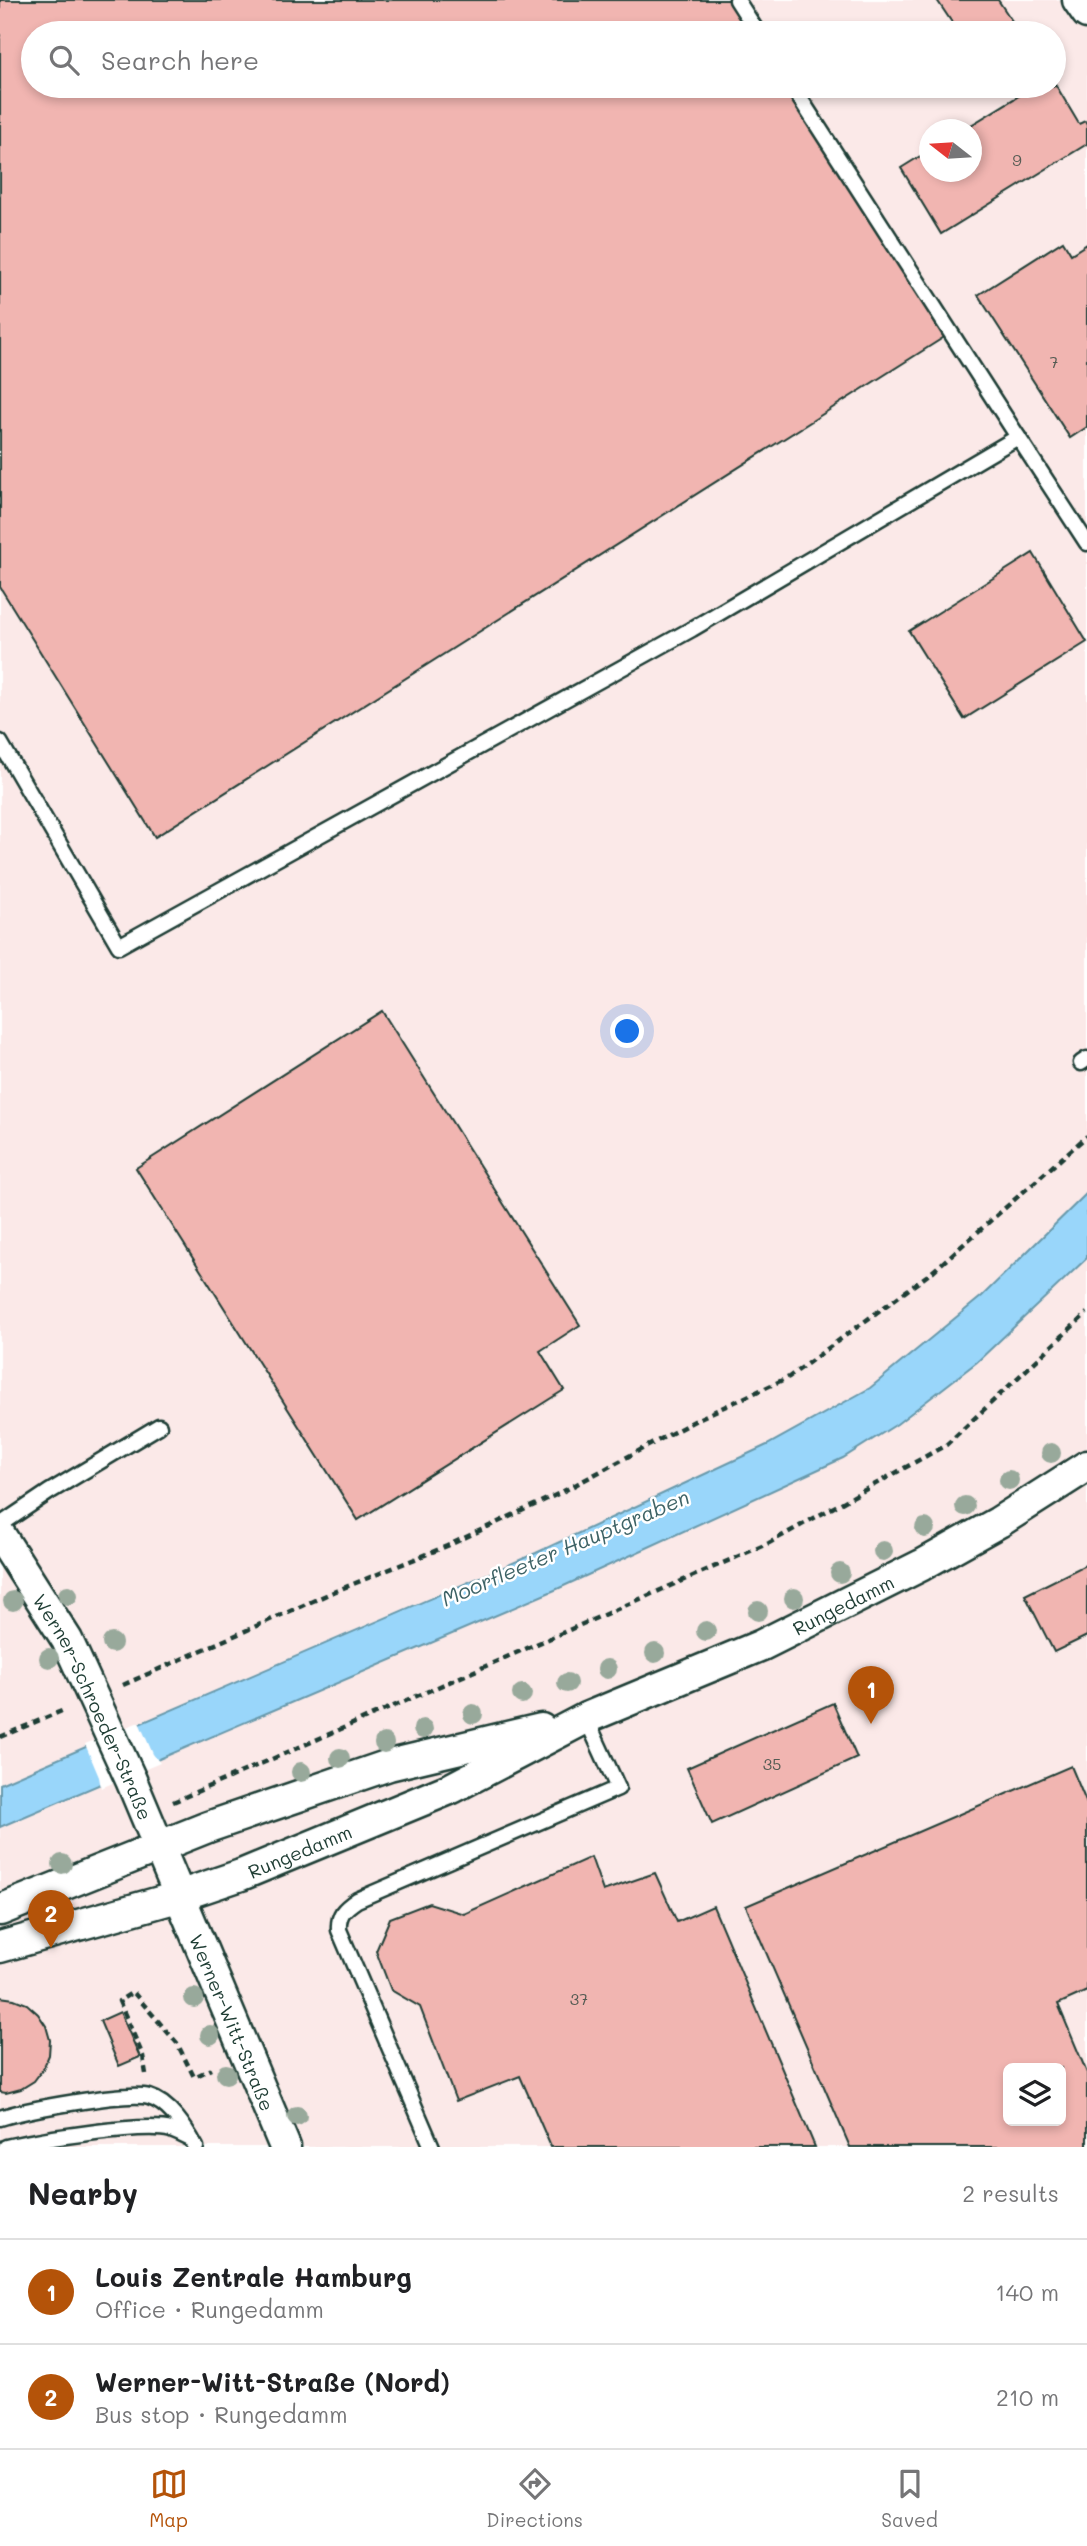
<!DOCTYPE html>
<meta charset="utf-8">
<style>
body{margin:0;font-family:Mali,sans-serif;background:#f6f6f6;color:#202124}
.controls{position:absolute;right:21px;bottom:21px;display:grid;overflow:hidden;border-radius:10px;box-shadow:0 4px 10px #0003}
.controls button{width:63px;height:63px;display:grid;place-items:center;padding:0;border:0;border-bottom:2px solid #e0e0e0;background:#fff;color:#202124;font:35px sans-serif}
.compass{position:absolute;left:919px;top:119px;width:63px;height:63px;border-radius:50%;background:#fff;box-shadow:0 4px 10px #0003;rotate:287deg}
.you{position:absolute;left:628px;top:1032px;width:24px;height:24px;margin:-18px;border:5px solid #fff;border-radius:50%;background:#1a73e8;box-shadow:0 0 0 10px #1a73e833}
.badge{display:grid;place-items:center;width:46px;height:46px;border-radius:50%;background:#b45309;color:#fff;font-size:23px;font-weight:700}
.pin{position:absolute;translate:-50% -58px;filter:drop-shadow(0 2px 4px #0008)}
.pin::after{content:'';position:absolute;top:37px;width:24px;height:21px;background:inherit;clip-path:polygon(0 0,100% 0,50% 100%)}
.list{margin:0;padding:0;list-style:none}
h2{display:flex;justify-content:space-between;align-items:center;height:91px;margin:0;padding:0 28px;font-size:30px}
h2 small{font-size:23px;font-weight:400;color:#757577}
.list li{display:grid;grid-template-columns:46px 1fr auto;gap:21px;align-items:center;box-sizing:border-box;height:105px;padding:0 28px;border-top:2px solid #e0e0e0}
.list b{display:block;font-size:26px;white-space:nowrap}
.list p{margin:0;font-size:23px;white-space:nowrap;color:#757577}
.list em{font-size:23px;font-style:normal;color:#757577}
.icon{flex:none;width:38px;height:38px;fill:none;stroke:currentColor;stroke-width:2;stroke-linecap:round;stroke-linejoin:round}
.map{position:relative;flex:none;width:1087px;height:2147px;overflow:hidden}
.search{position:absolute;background:#fff;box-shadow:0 4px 10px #0003;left:21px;right:21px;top:21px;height:77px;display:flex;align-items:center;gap:18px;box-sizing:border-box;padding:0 24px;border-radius:38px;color:#757577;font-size:26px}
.sheet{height:301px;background:#fff}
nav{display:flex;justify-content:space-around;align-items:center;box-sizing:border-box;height:98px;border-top:2px solid #e0e0e0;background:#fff;font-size:19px;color:#757577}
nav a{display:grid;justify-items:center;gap:4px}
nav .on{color:#b45309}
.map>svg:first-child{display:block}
.built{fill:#fbe9e8;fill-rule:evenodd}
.water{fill:#99d6fa;stroke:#6899ab;stroke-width:2}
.pier{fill:#fff}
.building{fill:#f1b5b1;stroke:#1f3d34;stroke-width:2;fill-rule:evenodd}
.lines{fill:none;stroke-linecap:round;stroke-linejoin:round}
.service-casing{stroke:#1f3d34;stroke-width:19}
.minor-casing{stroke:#1f3d34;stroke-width:35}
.path{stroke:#1f3d34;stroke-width:4.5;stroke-dasharray:7 5;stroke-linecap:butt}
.service{stroke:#fff;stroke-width:14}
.minor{stroke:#fff;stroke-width:30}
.tree{fill:#98a99b}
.labels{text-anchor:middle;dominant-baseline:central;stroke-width:5;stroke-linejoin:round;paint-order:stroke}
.number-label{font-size:16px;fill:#545b53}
.street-label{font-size:19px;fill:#1f3d34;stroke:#fff}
.water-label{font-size:21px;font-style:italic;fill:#3e6366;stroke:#fff}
</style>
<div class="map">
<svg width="1087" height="2147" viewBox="0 0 1087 2147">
<rect width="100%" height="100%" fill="#fff"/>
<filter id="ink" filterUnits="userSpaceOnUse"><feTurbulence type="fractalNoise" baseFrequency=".0143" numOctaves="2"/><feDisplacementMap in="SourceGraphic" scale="14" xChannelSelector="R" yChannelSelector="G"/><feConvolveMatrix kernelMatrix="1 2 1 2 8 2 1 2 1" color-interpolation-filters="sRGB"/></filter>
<g filter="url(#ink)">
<path class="built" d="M0,0h1087v2147h-1087zM33,33h1021v53h-1021zM930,130h42v42h-42zM1008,2068h53v53h-53z"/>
<path class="water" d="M1087,1193v65l-110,104 -80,62 -54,34 -288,132 -555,237v-43l536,-231 231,-108 103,-57 112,-92z"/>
<path class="pier" d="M139,1722l14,32 7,9 -59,25 -2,-11 -14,-33z"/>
<g class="building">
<path d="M0,0h730l22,33h-719v53h752l161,250 -791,501 -155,-250z"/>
<path d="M937,0h61l22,33h-61z"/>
<path d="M1054,82l25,42 6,-3 2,3v20l-146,90 -40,-66 29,-18v22h42v-42h-9l72,-44h19z"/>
<path d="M1063,241l8,13 16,-10v183l-17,11 -92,-143z"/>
<path d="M1033,553l54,89 -123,77 -55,-88z"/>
<path d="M382,1011l198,314 -40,26 24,39 -206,130 -222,-352z"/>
<path d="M1087,1564v72l-33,16 -29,-57z"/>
<path d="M833,1703l24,55 -145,66 -25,-56z"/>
<path d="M1071,1766l16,38v187l-29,13 29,69v74h-237l-104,-241zM1008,2068h53v53h-53z"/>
<path d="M591,1857l12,34 52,-18 22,49 36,-16 102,241h-264l-31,-71 -64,25 -36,-94 -29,-17 -15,-39 14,-33 39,-15 35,11z"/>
<path d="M0,1997l14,2 13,5 11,10 8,12 4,14 -1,15 -6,14 -9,12 -13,8 -15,4 -6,-1z"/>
<path d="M120,2012l20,45 -21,9 -19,-45z"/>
</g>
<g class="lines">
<defs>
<g id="service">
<path d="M737,0l21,33"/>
<path d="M792,86l226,351"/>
<path d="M0,742l119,204 573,-317 326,-192 69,106"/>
<path d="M1081,1063l6,-4"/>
<path d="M0,1525l49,-33 110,-66"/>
<path d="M0,2118c24,-8 126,-27 149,-21 21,6 37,32 47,50"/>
<path d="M6,2147c30,-7 138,-25 165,-17 6,2 13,6 20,9"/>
<path d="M432,2147l-93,-217c-1,-16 5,-21 18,-30l261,-112 -32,-70"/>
</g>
<g id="minor">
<path d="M1078,0l9,13"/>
<path id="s1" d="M0,1535l67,105 64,140 154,367"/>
<path d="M0,1910l208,-83 181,-62 152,-36"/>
<path id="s2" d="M0,1947l167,-47 74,-25 211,-87 134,-70 176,-73 160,-80 77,-43 88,-56"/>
</g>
</defs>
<use href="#service" class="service-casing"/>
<use href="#minor" class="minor-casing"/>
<g class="path">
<path d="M123,1685l208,-92 116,-47 115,-54 138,-74 89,-41 143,-105 155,-136"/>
<path d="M0,1737l64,-27"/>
<path d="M173,1802l596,-259 177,-98 141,-132"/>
<path d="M146,2074l-3,-18 -24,-55 14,-9 44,51 17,34 17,-8"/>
</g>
<use href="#service" class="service"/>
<use href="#minor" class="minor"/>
</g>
<g class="tree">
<circle cx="1051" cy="1453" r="10"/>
<circle cx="1009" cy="1480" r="10"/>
<circle cx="965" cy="1506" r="10"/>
<circle cx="925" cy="1528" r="10"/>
<circle cx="883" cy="1551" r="10"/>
<circle cx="840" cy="1573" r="10"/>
<circle cx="68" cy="1595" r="10"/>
<circle cx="794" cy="1598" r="10"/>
<circle cx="13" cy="1601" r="10"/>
<circle cx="758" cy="1611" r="10"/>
<circle cx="706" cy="1631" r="10"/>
<circle cx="112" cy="1643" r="10"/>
<circle cx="655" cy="1653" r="10"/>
<circle cx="49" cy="1658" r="10"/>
<circle cx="607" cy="1669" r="10"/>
<circle cx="567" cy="1683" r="10"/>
<circle cx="522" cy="1694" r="10"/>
<circle cx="473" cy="1714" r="10"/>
<circle cx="423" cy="1729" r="10"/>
<circle cx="384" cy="1743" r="10"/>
<circle cx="340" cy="1758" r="10"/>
<circle cx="301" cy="1772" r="10"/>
<circle cx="62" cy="1864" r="10"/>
<circle cx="194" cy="1998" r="10"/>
<circle cx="210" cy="2035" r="10"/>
<circle cx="226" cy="2074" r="10"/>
<circle cx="297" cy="2116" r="10"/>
</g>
</g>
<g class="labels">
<g class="number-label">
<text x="1017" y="159">9</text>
<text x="1054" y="361">7</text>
<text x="772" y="1763">35</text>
<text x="579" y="1998">37</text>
</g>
<g class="street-label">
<text stroke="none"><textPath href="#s2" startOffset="912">Rungedamm</textPath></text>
<text stroke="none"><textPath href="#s1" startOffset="196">Werner-Schroeder-Straße</textPath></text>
<text stroke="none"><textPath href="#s2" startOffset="315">Rungedamm</textPath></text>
<text stroke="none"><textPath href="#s1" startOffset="541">Werner-Witt-Straße</textPath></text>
</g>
<g class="water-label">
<text transform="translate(565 1547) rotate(-23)">Moorfleeter Hauptgraben</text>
</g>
</g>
</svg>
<div class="controls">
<button><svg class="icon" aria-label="layers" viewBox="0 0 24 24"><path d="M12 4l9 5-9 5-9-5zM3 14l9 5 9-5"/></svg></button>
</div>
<svg class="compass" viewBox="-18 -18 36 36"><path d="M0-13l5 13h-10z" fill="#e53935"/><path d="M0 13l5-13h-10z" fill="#757577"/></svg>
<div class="you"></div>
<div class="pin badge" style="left:871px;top:1724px">1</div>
<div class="pin badge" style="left:51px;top:1948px">2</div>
<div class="search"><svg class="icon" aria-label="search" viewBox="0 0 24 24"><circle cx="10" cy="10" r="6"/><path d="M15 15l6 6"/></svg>Search here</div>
</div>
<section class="sheet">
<h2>Nearby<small>2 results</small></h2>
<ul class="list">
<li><span class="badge">1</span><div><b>Louis Zentrale Hamburg</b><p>Office · Rungedamm</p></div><em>140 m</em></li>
<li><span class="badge">2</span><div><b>Werner-Witt-Straße (Nord)</b><p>Bus stop · Rungedamm</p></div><em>210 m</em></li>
</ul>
</section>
<nav>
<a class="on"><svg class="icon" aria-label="map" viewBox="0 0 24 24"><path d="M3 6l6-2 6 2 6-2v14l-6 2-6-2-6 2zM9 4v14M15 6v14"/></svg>Map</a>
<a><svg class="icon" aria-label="directions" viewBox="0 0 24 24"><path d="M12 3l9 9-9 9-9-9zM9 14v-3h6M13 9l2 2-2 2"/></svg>Directions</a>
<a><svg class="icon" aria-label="saved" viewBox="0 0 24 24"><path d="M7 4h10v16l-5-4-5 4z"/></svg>Saved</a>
</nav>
